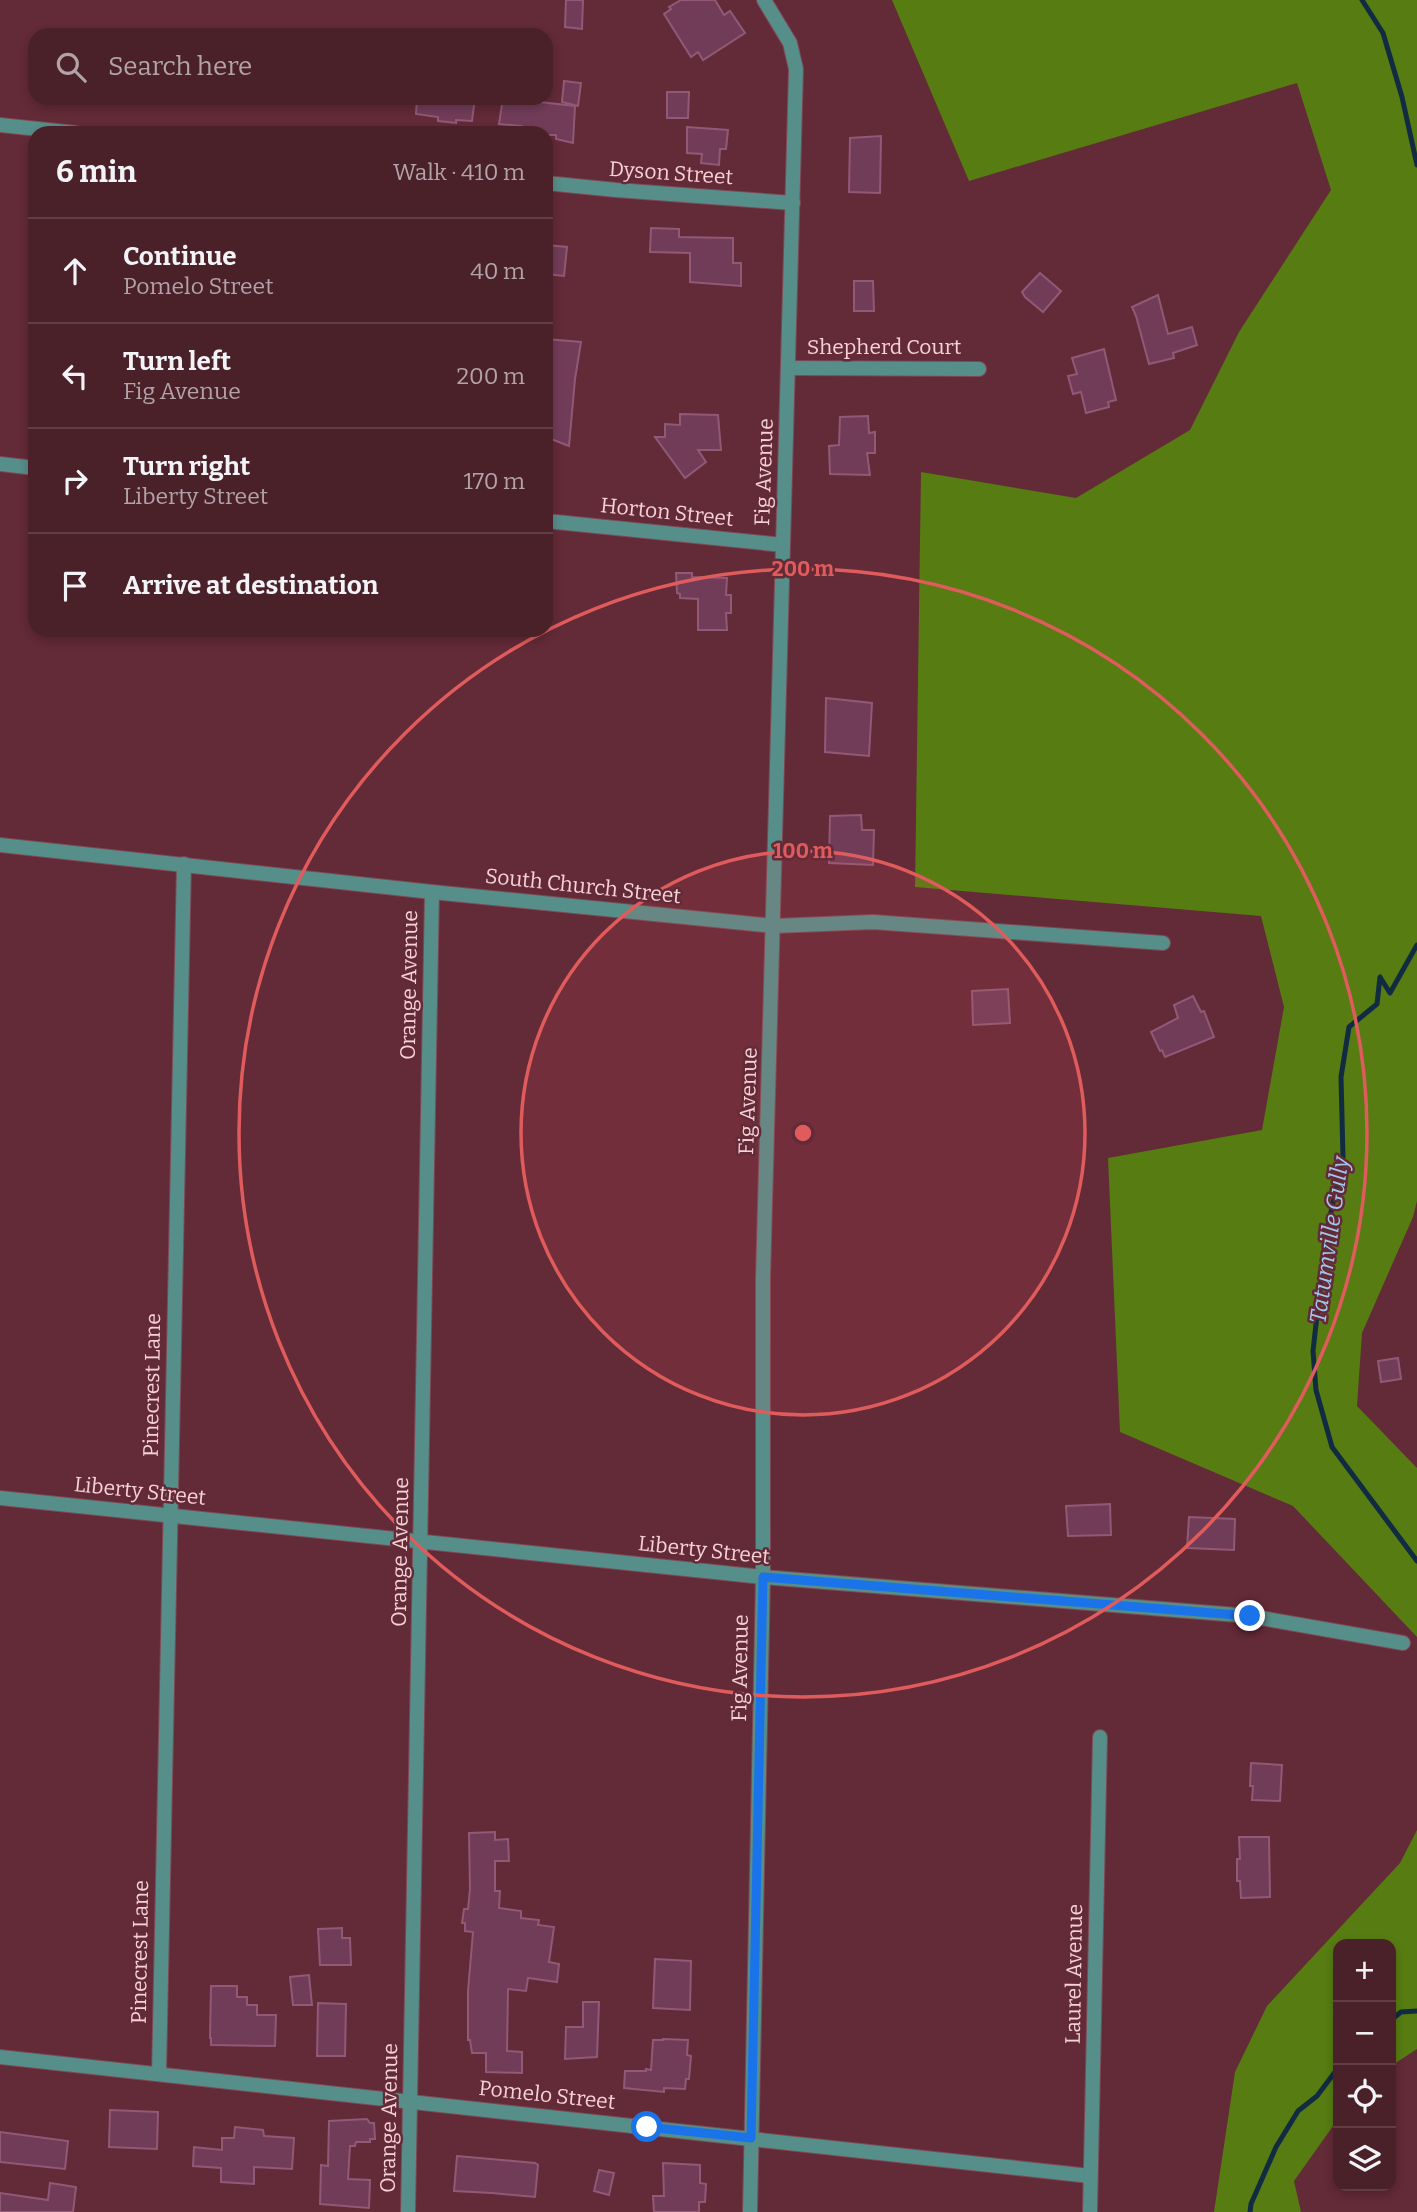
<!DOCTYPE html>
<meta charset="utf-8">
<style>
body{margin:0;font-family:Bitter,serif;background:#542d35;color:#f1f3f6}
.controls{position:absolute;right:21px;bottom:21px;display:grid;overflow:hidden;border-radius:14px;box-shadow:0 4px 10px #0003}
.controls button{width:63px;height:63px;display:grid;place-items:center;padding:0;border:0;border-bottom:2px solid #613e46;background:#4a2029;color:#f1f3f6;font:35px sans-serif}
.stop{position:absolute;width:21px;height:21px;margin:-16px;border:5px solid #1a73e8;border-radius:50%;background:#fff}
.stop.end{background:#1a73e8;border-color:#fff;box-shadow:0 2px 7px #0008}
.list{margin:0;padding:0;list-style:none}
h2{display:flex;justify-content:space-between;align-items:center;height:91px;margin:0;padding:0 28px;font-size:30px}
h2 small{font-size:23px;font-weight:400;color:#b2a3a8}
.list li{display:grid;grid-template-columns:46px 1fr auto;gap:21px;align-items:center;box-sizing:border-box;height:105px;padding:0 28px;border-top:2px solid #613e46}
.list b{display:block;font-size:26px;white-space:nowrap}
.list p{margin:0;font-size:23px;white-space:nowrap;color:#b2a3a8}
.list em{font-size:23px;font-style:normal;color:#b2a3a8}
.icon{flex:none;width:38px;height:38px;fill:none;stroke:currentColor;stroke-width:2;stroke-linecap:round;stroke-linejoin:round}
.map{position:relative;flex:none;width:1417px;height:2212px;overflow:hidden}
.search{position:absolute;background:#4a2029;box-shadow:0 4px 10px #0003;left:28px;top:28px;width:525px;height:77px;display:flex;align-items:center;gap:18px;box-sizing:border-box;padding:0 24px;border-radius:21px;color:#b2a3a8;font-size:26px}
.panel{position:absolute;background:#4a2029;box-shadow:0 4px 10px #0003;left:28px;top:126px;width:525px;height:511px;border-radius:21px}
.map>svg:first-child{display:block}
.forest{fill:#577c12}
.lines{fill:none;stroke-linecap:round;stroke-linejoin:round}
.stream{stroke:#112b42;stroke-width:5}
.building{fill:#713c58;stroke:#915976;stroke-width:2}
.minor-casing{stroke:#7d4854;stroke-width:16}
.minor{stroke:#568e89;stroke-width:14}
.route{stroke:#1a73e8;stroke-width:9}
.ring{fill:none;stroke:#e05b5c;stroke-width:3.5}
.labels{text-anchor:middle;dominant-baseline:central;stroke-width:5;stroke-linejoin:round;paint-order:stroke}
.street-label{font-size:21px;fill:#f6d1d6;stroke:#632a37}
.water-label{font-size:23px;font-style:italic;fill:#a2c7ec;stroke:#632a37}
.centre{fill:#e05b5c;stroke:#632a37;stroke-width:3.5}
.ring-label{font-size:21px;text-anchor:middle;font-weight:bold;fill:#e05b5c;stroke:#632a37;stroke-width:5;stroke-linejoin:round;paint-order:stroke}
</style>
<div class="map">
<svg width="1417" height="2212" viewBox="0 0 1417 2212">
<rect width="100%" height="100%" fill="#632a37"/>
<g class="forest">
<path d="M892,0h525v1201l-4,16 -51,116 -5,73 60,62v169l-124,-131 -173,-74 -12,-274 154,-28 22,-123 -23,-91 -346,-29 6,-415 155,26 114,-68 49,-98 92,-142 -34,-107 -328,98z"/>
<path d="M1417,1830v219l-26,17v-122h-53v175l-44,62 7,31h-87l21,-140 32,-66 133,-143z"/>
</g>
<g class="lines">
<g class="stream">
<path d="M1362,0l21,33 19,64 15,68"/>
<path d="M1417,945l-27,48 -10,-16 -3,27 -28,23 -8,50 2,80 -17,78 -13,116 3,39 16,57 85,114"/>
<path d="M1391,2020l10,-8 16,-1"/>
<path d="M1250,2212l1,-8 25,-57 22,-36 19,-15 21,-28"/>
</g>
</g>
<g class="building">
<path d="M566,0h17l-1,29 -17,-2z"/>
<path d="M681,0h34l9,15 6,-4 15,22 -42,27 -5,-8 -7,5 -27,-43 7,-5 -2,-2z"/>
<path d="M564,81l17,2 -3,23 -16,-4z"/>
<path d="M667,92h22l-1,26h-21z"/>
<path d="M417,98h58l-3,23 -16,-1v3l-18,-2v-4l-22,-3z"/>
<path d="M503,98l72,8 -2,37 -17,-4v-4h-10v-2l-22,-2 -2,-5 -23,-2z"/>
<path d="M687,127l41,3 -2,19h-6l-1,16 -18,-2 1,-9 -15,-1z"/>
<path d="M881,136l-1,57 -31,-1 1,-54z"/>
<path d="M651,228l28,1v8l54,1v25h8v23l-51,-4v-29l-40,-1z"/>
<path d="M546,245l21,2 -3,29 -18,-2z"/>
<path d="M1040,273l21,18 -18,21 -18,-15 -3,-5z"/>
<path d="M854,281h19l1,30h-20z"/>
<path d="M1158,295l10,39 24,-7 5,18 -24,8 1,5 -25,6 -13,-48 -4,-9z"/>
<path d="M546,339l35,3 -6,37 -6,67 -23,-9z"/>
<path d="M1104,349l12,51 -8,2 1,5 -23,6 -5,-21 -8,2 -5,-18 9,-2 -5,-16z"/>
<path d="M680,414l38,1 3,35h-23l8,12 -21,16 -30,-41h10v-13l15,1z"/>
<path d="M868,416l1,17 6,-1v21h-8l3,22 -40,-1 -1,-28 10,-1 1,-28z"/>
<path d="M676,573h16v4l35,1 -1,17h5v18h-5l1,17h-29v-31l-18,-1v-4l-3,-1z"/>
<path d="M826,698l46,5 -3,53 -44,-4z"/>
<path d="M861,815l1,15h12l-1,35 -44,-2 1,-47z"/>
<path d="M1008,989l2,34 -37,2 -1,-34z"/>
<path d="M1193,996l8,16 3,-1 10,26 -49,20 -3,-7 -2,1 -9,-19 27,-14 -4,-13z"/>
<path d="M1398,1358l3,21 -20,3 -3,-21z"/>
<path d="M1110,1504l1,31 -43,1 -2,-30z"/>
<path d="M1189,1517l46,2 -1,31 -47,-2z"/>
<path d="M1251,1763l31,2 -2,36 -28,-1 1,-14h-3z"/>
<path d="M495,1832v8l13,-1 1,22h-14v30h5l-1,17 22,3v7l18,2 -1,5 16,2 -5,35 10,2 -2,18 -29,-4 -2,13 -18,-2 -1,62 15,1v21l-36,-1v-19h-14l-2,-13h-2v-49l5,-59 -8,-1v-8h-3l2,-14h4l2,-20 -1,-56z"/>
<path d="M1239,1837h30l1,60 -29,1 -1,-17h-3v-22h3z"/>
<path d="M342,1928v10h8l1,27h-31l-2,-36z"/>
<path d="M655,1959l36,2 -1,49 -37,-2z"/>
<path d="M309,1975l3,30h-19l-3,-28z"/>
<path d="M211,1986h26v11h10v8h10v10h19l-1,31 -64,-1v-7h-1z"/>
<path d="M583,2002h16l-2,55 -32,2 1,-32h17z"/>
<path d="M318,2003l28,1 -1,52h-28z"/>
<path d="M663,2039l25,1 -1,15 4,1 -2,23h-3l-1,10 -21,-1v4l-40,-4 1,-17h21v-2l5,1 2,-30h10z"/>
<path d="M110,2110l48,2 -1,37 -48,-2z"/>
<path d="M367,2119l3,4h4l1,16h-5v3h-14l-1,4h-5l-2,33 22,1 -1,28 -49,-4 1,-39 7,1 1,-45z"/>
<path d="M235,2127l28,3 1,6 30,2 -2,31 -38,-2v17l-33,-2v-14l-28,-2 1,-19 28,3v-12h12z"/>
<path d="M0,2132l68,9 -3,28 -65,-7z"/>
<path d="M457,2156l78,7 3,2 -3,32 -43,-4 -38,-2z"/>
<path d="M663,2163l37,2v18l6,1 -1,18h-6v10h-45l-1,-16h11z"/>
<path d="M599,2170l15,3 -5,22 -15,-4z"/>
<path d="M50,2183l26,4 -3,25h-73v-19l48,7z"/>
</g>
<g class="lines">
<defs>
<g id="minor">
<path d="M0,125l76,8"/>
<path d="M546,183l70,7 177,13"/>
<path d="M788,368l191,1"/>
<path d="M0,464l35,4"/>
<path d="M546,521l237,24"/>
<path d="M0,845l432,47 342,34 99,-4 290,21"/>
<path d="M0,1498l763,79 487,39 153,27"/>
<path d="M0,2057l1090,119"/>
<path d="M159,2074l25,-1210"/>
<path d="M408,2212l24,-1320"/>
<path d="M750,2212l13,-635v-299l33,-1209 -6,-26 -26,-43"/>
<path d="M1090,2212l10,-475"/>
</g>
</defs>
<use href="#minor" class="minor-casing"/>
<use href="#minor" class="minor"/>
</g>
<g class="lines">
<path class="route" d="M647,2127l104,11 12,-561 487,39"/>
</g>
<circle cx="803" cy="1133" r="282" fill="#e05b5c" fill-opacity=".12"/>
<g class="ring">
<circle cx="803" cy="1133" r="282"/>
<circle cx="803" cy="1133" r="564"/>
</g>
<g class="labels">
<g class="street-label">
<text transform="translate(671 173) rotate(4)">Dyson Street</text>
<text x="884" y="347">Shepherd Court</text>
<text transform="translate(764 472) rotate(-88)">Fig Avenue</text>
<text transform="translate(667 512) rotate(6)">Horton Street</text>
<text transform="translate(583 886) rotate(6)">South Church Street</text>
<text transform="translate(409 985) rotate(-89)">Orange Avenue</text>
<text transform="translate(748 1101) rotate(-88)">Fig Avenue</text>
<text transform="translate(152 1385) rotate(-89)">Pinecrest Lane</text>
<text transform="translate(140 1491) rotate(6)">Liberty Street</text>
<text transform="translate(704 1550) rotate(6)">Liberty Street</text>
<text transform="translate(400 1552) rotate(-89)">Orange Avenue</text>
<text transform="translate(740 1668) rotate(-89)">Fig Avenue</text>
<text transform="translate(140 1952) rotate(-89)">Pinecrest Lane</text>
<text transform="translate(1074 1974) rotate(-89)">Laurel Avenue</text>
<text transform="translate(547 2095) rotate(6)">Pomelo Street</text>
<text transform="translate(389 2118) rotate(-89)">Orange Avenue</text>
</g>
<g class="water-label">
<text transform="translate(1329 1240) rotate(-82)">Tatumville Gully</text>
</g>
</g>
<circle cx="803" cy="1133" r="10" class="centre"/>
<g class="ring-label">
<text x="803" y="576">200 m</text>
<text x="803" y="858">100 m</text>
</g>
</svg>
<div class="controls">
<button>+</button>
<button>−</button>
<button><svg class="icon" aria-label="locate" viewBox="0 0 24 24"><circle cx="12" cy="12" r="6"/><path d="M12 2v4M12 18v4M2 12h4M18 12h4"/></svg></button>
<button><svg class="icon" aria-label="layers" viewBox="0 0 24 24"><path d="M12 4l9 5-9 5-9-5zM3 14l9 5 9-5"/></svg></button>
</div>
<div class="stop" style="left:647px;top:2127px"></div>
<div class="stop end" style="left:1250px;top:1616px"></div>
<div class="search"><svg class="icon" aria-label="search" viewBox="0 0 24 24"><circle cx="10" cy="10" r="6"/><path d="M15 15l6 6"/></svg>Search here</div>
<section class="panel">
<h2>6 min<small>Walk · 410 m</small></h2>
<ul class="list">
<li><svg class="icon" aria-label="ahead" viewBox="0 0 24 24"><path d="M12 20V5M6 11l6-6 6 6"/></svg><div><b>Continue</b><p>Pomelo Street</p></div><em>40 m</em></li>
<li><svg class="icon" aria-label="left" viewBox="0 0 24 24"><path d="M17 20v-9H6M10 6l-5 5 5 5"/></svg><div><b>Turn left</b><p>Fig Avenue</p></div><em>200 m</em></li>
<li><svg class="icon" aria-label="right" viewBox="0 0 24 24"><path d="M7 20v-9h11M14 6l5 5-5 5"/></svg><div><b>Turn right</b><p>Liberty Street</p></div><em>170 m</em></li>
<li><svg class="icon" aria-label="arrive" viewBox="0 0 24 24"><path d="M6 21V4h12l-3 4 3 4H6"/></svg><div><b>Arrive at destination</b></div></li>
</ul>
</section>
</div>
